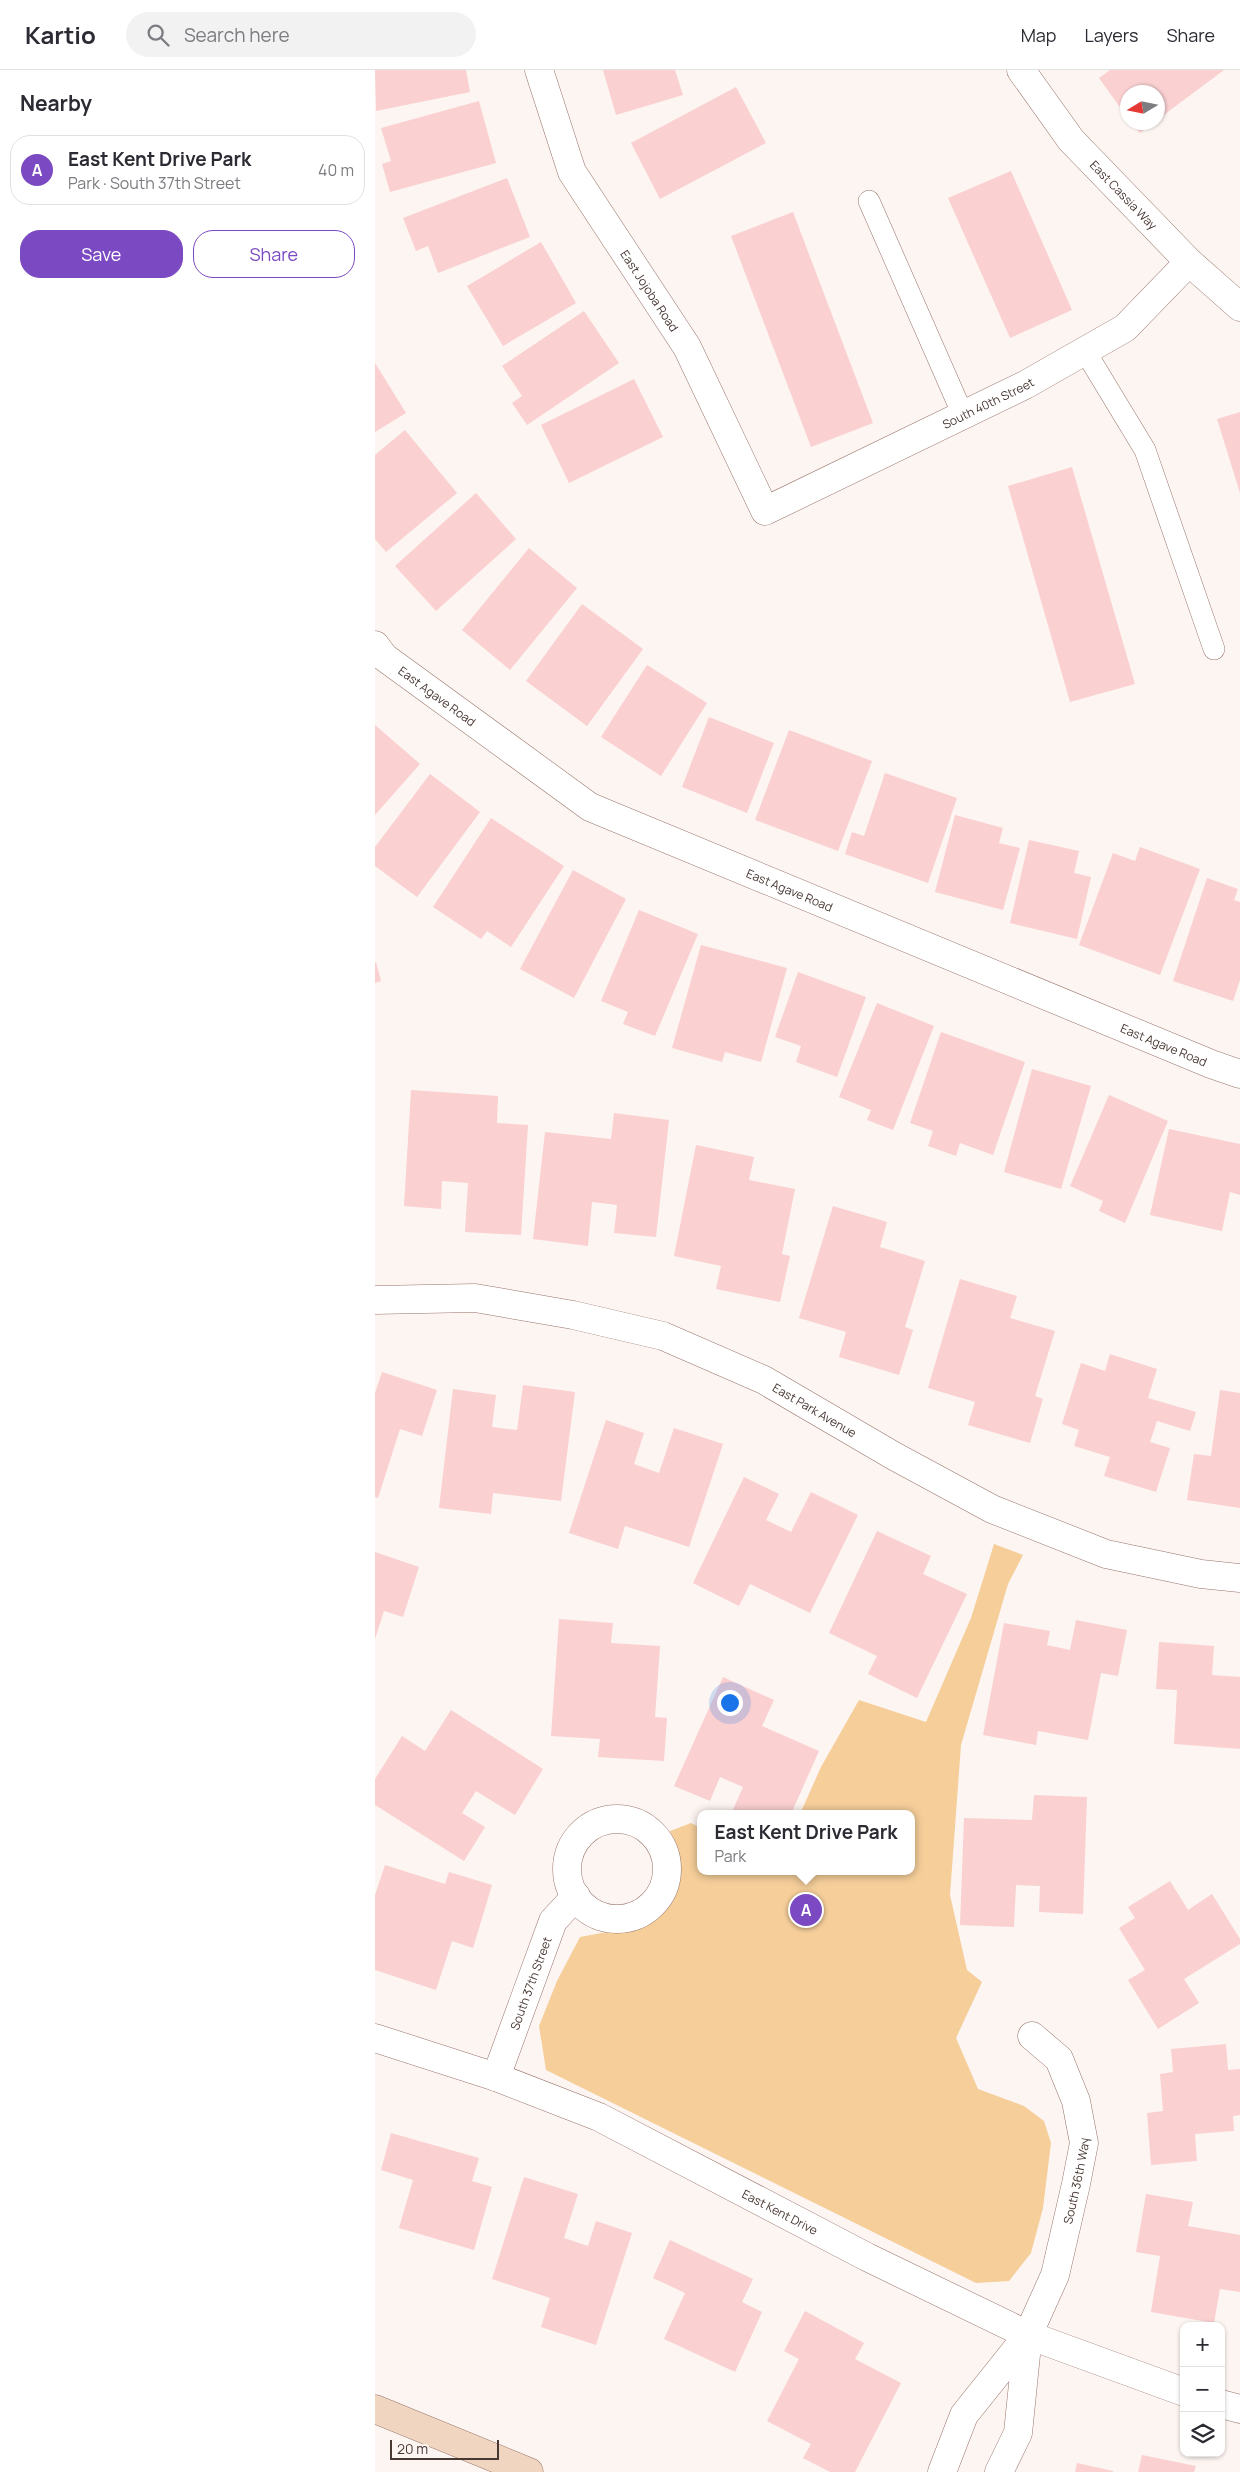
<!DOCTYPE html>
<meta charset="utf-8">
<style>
body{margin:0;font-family:Manrope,sans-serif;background:#f2f2f3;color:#2b2b33}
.controls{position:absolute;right:15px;bottom:15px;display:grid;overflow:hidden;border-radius:10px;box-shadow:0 1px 4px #0004}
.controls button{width:45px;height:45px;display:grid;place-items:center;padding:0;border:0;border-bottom:1px solid #e1e1e2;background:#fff;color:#2b2b33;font:25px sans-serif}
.compass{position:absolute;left:745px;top:15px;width:45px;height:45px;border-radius:50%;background:#fff;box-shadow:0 1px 4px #0004;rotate:260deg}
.scale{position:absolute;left:15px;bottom:12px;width:109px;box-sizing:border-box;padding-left:5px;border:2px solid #483833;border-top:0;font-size:14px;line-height:18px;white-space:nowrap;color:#483833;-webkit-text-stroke:4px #fdf5f2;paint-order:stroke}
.you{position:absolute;left:354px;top:1632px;width:18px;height:18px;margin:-12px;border:4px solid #fff;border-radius:50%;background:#1a73e8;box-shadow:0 0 0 8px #1a73e833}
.badge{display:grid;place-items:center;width:32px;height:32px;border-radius:50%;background:#7b49c1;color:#fff;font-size:16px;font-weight:700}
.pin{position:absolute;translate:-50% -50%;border:2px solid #fff;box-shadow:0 1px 5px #0006}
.popup{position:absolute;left:322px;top:1740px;width:218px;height:65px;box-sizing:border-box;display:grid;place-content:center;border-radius:10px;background:#fff;filter:drop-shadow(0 1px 4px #0005);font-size:16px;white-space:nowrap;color:#7c7c81}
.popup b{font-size:19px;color:#2b2b33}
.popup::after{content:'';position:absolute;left:50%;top:100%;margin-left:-10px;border:10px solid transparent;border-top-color:#fff}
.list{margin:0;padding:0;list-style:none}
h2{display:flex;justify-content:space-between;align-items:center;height:65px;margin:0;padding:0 20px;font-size:21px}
h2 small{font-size:16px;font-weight:400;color:#7c7c81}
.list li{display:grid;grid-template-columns:32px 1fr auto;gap:15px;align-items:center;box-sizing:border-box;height:70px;margin:0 10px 10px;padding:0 10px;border:1px solid #e1e1e2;border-radius:20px}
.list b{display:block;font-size:19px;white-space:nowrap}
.list p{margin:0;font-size:16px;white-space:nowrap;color:#7c7c81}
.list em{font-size:16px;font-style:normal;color:#7c7c81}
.actions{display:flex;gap:10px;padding:15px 20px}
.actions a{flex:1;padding:11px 0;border:1px solid #7b49c1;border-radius:20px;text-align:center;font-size:18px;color:#7b49c1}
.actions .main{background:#7b49c1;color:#fff}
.icon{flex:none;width:28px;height:28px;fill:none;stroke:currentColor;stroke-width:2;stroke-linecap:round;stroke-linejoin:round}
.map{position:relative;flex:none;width:865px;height:2402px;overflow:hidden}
header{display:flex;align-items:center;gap:30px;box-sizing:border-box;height:70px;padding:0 25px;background:#fff;border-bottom:1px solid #e1e1e2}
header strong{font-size:24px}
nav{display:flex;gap:28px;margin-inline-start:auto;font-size:18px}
.search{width:350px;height:45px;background:#f2f2f3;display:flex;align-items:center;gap:12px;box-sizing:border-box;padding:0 18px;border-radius:28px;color:#7c7c81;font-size:19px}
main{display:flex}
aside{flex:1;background:#fff}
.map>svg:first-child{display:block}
.park{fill:#f5ce9a}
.building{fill:#fad0d1}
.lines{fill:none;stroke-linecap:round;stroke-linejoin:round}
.lane-casing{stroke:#98746a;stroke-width:22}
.street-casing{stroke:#98746a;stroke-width:29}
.secondary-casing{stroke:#98746a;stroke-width:29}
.lane{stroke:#fff;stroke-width:21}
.street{stroke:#fff;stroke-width:28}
.secondary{stroke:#f0d6c1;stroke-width:28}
.labels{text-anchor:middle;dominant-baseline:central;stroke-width:5;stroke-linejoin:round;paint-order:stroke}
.street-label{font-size:12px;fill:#483833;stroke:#fdf5f2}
</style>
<header>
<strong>Kartio</strong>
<div class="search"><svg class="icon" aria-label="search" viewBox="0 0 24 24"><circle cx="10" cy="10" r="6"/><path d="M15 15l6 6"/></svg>Search here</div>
<nav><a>Map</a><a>Layers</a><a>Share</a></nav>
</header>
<main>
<aside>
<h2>Nearby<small></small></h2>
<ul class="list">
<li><span class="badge">A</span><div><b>East Kent Drive Park</b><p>Park · South 37th Street</p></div><em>40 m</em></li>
</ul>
<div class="actions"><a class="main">Save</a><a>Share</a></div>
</aside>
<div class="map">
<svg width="865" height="2402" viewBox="0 0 865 2402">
<rect width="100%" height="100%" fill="#fdf5f2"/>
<path class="park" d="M619,1474l29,11 -15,29 -47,161 -11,150 17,75 15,12 -26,56 22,51 46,17 20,15 7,22 -8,65 -12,45 -22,28 -33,2 -430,-213 -7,-44 18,-45 23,-44 64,-12 31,-30 4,-34 -9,-30 21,-8 10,5v43h210v-57h-111l21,-47 38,-67 67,22 45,-104z"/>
<g class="building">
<path d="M0,0h91l4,22 -94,19z"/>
<path d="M228,0h72l8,25 -67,20z"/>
<path d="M735,0h114l-67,50v-28h-30v25l-28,-39z"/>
<path d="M361,17l30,56 -106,56 -29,-56z"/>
<path d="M104,31l17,62 -106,29 -8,-28 9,-3 -10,-33z"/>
<path d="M757,52h22l-14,11z"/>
<path d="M636,101l61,139 -62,28 -62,-140z"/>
<path d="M132,108l23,59 -92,36 -10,-27 -12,5 -13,-33z"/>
<path d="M418,142l80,211 -62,24 -80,-211z"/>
<path d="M166,172l35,61 -73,43 -36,-60z"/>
<path d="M209,241l35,52 -92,62 -15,-22 10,-7 -20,-30z"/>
<path d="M0,293l31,50 -31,19z"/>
<path d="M259,309l29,58 -94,46 -28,-58z"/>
<path d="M865,342v81l-23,-74z"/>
<path d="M30,360l52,63 -71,59 -11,-13v-84z"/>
<path d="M697,397l63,217 -65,18 -62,-216z"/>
<path d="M101,423l40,46 -80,72 -41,-45z"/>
<path d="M154,478l48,40 -67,82 -48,-40z"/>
<path d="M207,534l61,45 -56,77 -61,-45z"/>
<path d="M272,595l60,38 -46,73 -60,-39z"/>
<path d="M334,647l65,26 -27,70 -65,-26z"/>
<path d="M0,655l45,39 -45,51z"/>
<path d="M414,660l83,31 -34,90 -83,-31z"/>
<path d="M510,703l72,25 -29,85 -83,-29 7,-22 12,4z"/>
<path d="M55,704l50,38 -63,85 -42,-31v-19z"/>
<path d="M580,745l48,13 -4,15 21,5 -17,62 -68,-18z"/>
<path d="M116,748l73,48 -53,81 -24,-16 -6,8 -48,-32z"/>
<path d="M654,770l50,11 -5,22 17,4 -14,62 -67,-16z"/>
<path d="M765,777l60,22 -40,106 -81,-30 34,-92 22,8z"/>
<path d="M198,800l53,29 -52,99 -54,-29z"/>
<path d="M832,808l31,11 -4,11 6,2v78l-7,21 -60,-20z"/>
<path d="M264,840l59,24 -43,102 -32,-12 5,-12 -27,-11z"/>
<path d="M326,875l86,23 -26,94 -36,-10 -3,10 -50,-14z"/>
<path d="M1,892l5,19 -6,2v-20z"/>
<path d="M423,902l68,25 -29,80 -41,-15 5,-16 -26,-9z"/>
<path d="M502,933l57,23 -41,104 -26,-10 4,-10 -32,-13z"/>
<path d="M566,962l84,30 -32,93 -33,-12 -4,13 -28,-10 5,-15 -23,-8z"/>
<path d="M657,999l59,17 -30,103 -57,-17z"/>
<path d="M36,1020l87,6 -1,27 31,2 -7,110 -56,-3 3,-49 -26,-2 -1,28 -37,-3z"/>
<path d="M734,1025l59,26 -43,102 -26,-12 4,-10 -33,-15z"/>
<path d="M239,1043l55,7 -13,117 -42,-4 3,-28 -25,-3 -4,44 -55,-7 12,-107 66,7z"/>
<path d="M794,1059l71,15v51l-10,-3 -8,39 -72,-16z"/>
<path d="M321,1075l58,12 -5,23 46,9 -13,65 8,2 -10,46 -64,-13 5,-23 -47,-10z"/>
<path d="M458,1136l54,16 -7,25 45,14 -20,66 8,3 -14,45 -60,-18 7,-25 -47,-14z"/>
<path d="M585,1209l57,17 -7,22 45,13 -20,65 8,3 -13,44 -62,-18 7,-23 -47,-14z"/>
<path d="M735,1284l47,15 -9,29 48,14 -6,19 -33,-10 -7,21 20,6 -14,44 -52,-16 6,-19 -36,-11 5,-16 -17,-6 19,-61 24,8z"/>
<path d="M7,1302l55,18 -15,46 -22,-7 -22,69 -3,-1v-104z"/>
<path d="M148,1315l52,7 -14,109 -68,-8 -2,21 -52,-6 14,-119 43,6 -4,32 25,3z"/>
<path d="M845,1320l20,3v115l-53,-8 7,-46 17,2z"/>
<path d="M231,1350l38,13 -10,31 25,9 15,-45 49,16 -34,103 -64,-21 -7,23 -49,-16z"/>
<path d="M369,1407l35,17 -13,26 25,12 20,-40 47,23 -48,98 -60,-29 -11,22 -46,-23z"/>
<path d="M502,1461l54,25 -8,18 44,20 -50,104 -49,-24 9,-18 -48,-23z"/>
<path d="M0,1482l44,15 -16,50 -19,-6 -9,28z"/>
<path d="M184,1549l54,4 -2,20 49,3 -5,71 12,1 -3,43 -66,-4 2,-18 -49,-3z"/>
<path d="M701,1550l51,10 -9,46 -17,-3 -13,67 -50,-9 -2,14 -53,-10 21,-112 46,8 -3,14 23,5z"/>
<path d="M784,1572l55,4 -2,29 28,2v72l-66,-5 3,-54 -21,-1z"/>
<path d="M348,1607l51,23 -12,26 57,25 -28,63h-60l12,-27 -23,-10 -10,24 -36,-15z"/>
<path d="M76,1640l92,59 -28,46 -39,-24 -14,22 23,14 -21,34 -89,-56v-26l27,-43 23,15z"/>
<path d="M659,1725l53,2 -4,117 -44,-2 1,-26 -24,-1 -2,42 -54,-2 4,-107 68,2z"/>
<path d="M10,1795l60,19 4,-12 43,13 -19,63 -21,-7 -16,49 -61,-20v-75z"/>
<path d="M795,1811l18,29 24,-16 28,45v5l-56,35 15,24 -41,26 -30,-49 17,-10 -26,-42 16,-10 -7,-11z"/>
<path d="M851,1974l2,26 12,-1v46l-7,1 1,15 -39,3 2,27 -46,4 -4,-52 16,-2 -3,-37 13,-2 -2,-23z"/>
<path d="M16,2063l88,25 -7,23 20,6 -18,63 -75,-22 14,-48 -32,-10z"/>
<path d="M149,2107l54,17 -14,44 24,8 8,-25 36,12 -36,112 -55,-18 9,-29 -58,-19z"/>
<path d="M771,2124l47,8 -5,24 52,9v57l-20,-3 -6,34 -63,-11 9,-56 -24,-4z"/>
<path d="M295,2170l83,39 -11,23 20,10 -27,60 -71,-33 21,-46 -32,-15z"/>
<path d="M430,2241l59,32 -9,16 46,24 -46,89h-25l-27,-14 8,-14 -44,-23 32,-62 -15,-8z"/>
<path d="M767,2385l54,11 -2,6h-56z"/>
<path d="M702,2393l36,8v1h-38z"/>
</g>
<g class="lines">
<defs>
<g id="lane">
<path d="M494,131l94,214"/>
<path d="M710,281l60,99 69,199"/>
</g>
<g id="street">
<path id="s1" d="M164,0l33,102 115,175 78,164 260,-126 100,-57 64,-66"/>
<path id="s2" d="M646,0l50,70 118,122 51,45"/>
<path id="s3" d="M0,575l9,12 206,150 621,257 29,10"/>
<path id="s4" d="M0,1230l100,-2 98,17 90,21 101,44 130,76 98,53 114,45 95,20 39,4"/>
<circle cx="242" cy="1799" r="50"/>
<path id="s5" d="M0,1968l121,39 103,40 268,140 161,78 156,57"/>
<path id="s6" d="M121,2007l57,-156 23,-25"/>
<path d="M846,2334l19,5"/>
<path id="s7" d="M567,2402l22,-57 64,-80 27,-60 21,-91 8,-41 -8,-42 -17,-42 -27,-23"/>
<path d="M624,2402l19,-39 10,-98"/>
</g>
<path id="secondary" d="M0,2339l154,63"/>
</defs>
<use href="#lane" class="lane-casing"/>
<use href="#street" class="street-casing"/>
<use href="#secondary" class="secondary-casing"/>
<use href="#lane" class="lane"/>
<use href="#street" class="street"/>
<use href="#secondary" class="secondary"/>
</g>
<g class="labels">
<g class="street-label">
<text stroke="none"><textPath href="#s2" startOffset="162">East Cassia Way</textPath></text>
<text stroke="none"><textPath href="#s1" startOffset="249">East Jojoba Road</textPath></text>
<text stroke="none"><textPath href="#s1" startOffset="746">South 40th Street</textPath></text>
<text stroke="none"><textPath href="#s3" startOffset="81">East Agave Road</textPath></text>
<text stroke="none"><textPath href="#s3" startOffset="486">East Agave Road</textPath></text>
<text stroke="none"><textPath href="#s3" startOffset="891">East Agave Road</textPath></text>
<text stroke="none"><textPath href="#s4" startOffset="461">East Park Avenue</textPath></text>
<text stroke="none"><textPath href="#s6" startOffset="100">South 37th Street</textPath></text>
<text stroke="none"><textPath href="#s7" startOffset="326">South 36th Way</textPath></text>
<text stroke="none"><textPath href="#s5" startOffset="442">East Kent Drive</textPath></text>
</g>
</g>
</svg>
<div class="controls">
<button>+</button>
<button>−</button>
<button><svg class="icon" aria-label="layers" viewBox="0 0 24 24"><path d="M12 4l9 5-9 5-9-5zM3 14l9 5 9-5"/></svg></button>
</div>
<svg class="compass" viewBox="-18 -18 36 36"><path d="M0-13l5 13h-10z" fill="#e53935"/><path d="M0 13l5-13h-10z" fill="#7c7c81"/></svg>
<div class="scale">20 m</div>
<div class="you"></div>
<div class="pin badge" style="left:431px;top:1840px">A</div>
<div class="popup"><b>East Kent Drive Park</b>Park</div>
</div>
</main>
